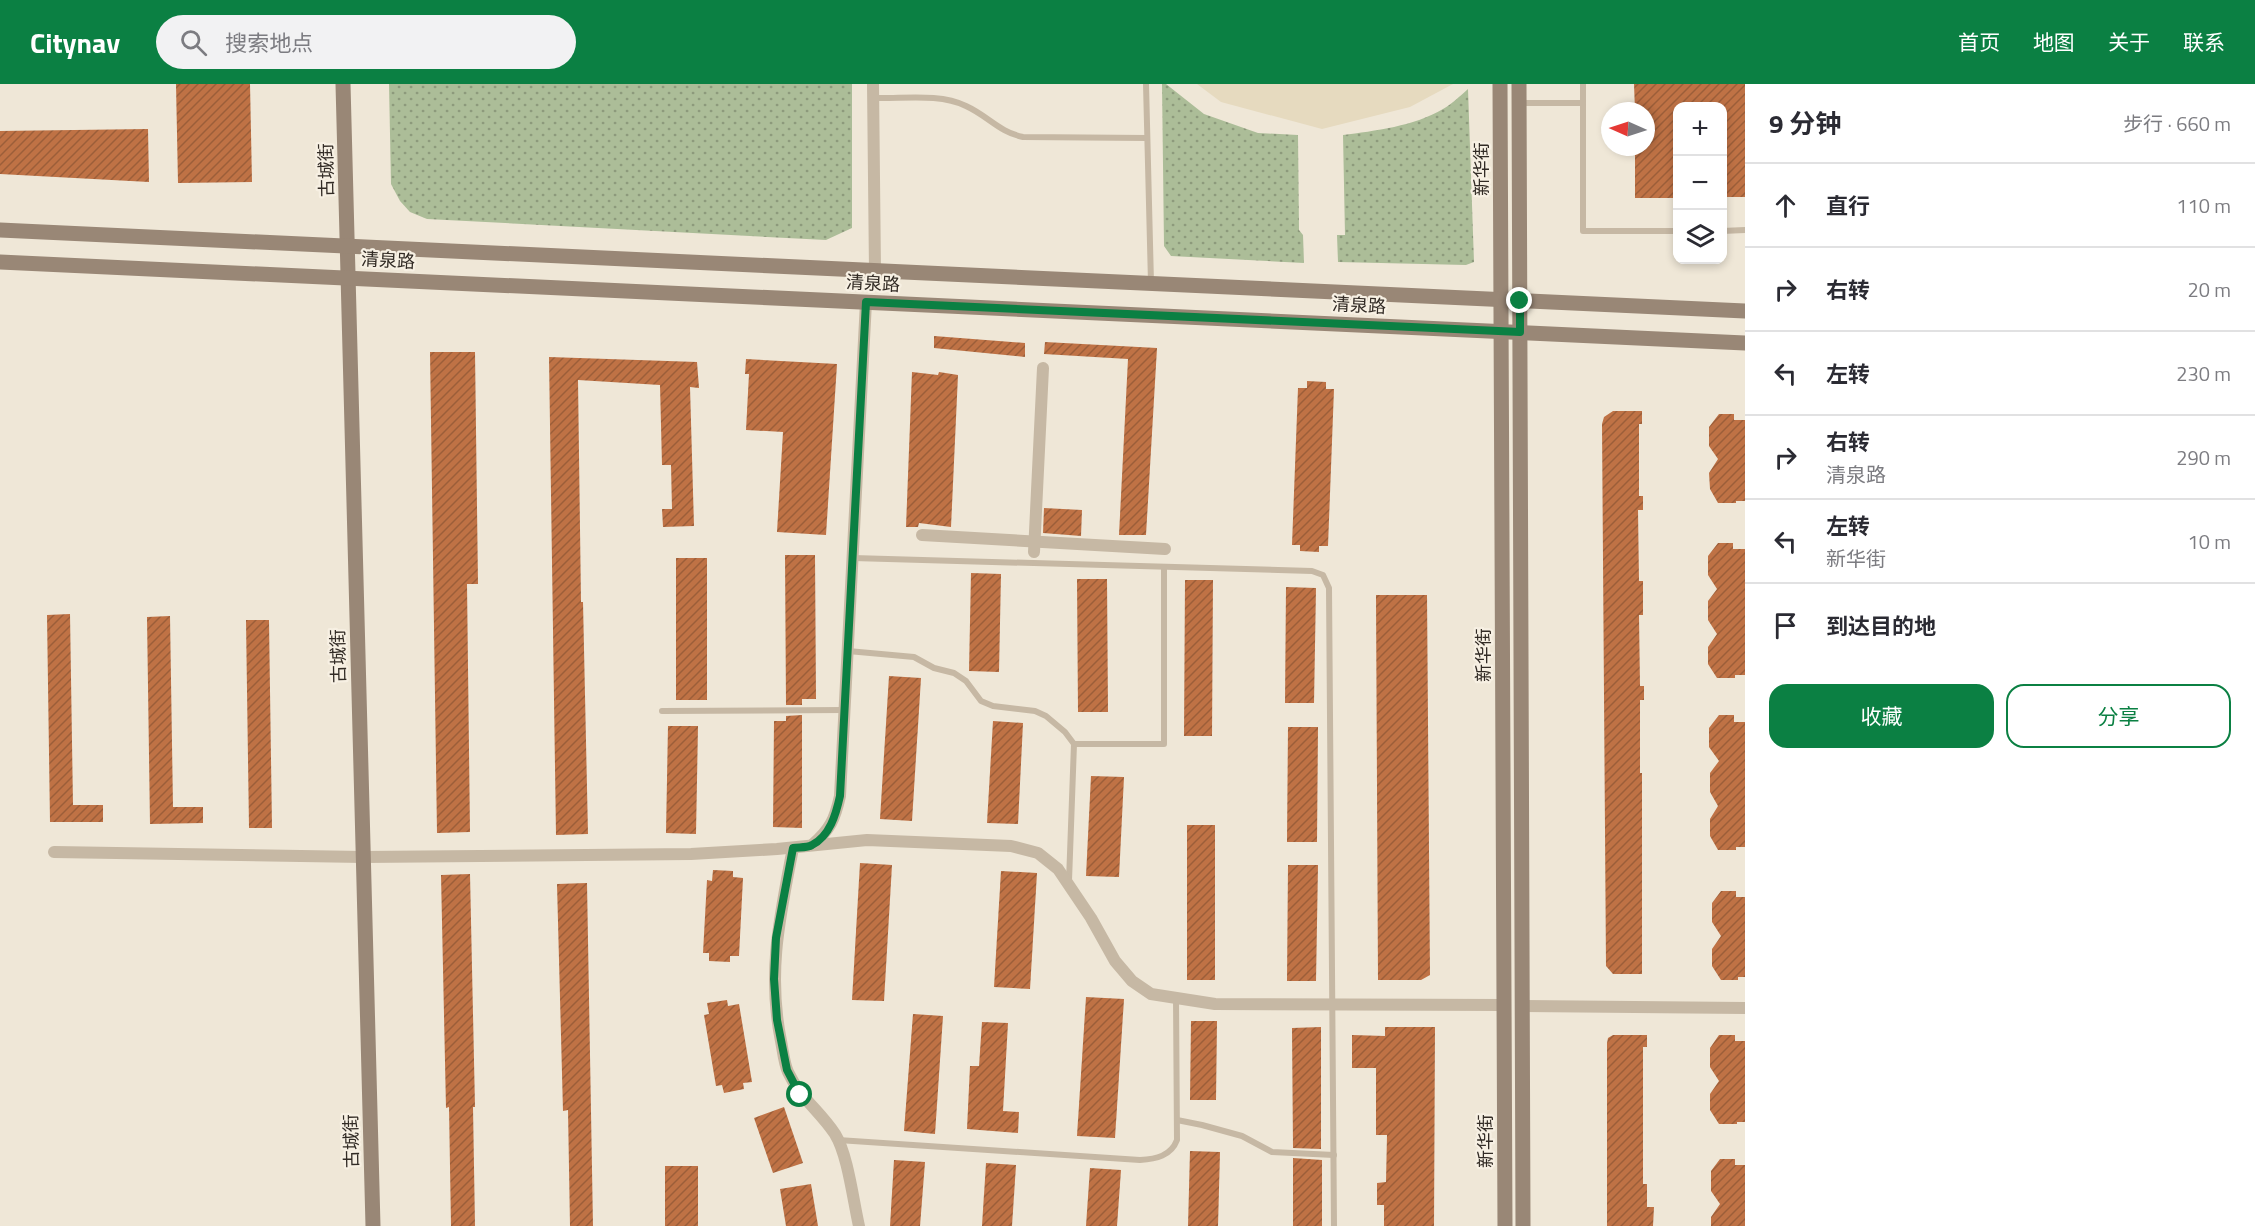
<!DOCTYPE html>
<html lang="zh">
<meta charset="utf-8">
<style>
body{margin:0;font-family:"Titillium Web","Noto Sans SC",sans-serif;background:#f2f2f3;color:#2b2b33}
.controls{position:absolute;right:18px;top:18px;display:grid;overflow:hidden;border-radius:12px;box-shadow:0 3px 9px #0003}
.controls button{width:54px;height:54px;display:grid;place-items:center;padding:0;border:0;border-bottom:2px solid #e1e1e2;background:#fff;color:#2b2b33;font:30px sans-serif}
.compass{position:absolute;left:1601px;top:18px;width:54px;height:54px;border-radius:50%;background:#fff;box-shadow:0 3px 9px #0003;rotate:273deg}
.stop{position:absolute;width:18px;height:18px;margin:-14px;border:4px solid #0b8043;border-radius:50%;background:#fff}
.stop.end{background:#0b8043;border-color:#fff;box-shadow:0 2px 6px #0008}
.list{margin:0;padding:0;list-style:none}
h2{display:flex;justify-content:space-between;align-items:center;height:78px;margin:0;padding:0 24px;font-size:26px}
h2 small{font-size:20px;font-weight:400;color:#7c7c81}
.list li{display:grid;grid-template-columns:39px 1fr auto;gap:18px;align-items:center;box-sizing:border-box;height:84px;padding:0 24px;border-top:2px solid #e1e1e2}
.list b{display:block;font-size:22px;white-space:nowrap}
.list p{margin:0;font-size:20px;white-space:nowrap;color:#7c7c81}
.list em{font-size:20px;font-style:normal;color:#7c7c81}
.actions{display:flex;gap:12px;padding:18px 24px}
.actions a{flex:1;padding:14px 0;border:2px solid #0b8043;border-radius:18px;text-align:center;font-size:21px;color:#0b8043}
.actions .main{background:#0b8043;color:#fff}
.icon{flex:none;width:33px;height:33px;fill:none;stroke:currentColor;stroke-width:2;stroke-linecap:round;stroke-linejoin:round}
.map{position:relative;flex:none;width:1745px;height:1142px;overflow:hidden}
header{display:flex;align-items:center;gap:36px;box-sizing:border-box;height:84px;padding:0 30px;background:#0b8043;color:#fff}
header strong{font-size:28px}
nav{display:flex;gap:33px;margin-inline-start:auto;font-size:21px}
.search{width:420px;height:54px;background:#f2f2f3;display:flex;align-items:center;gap:15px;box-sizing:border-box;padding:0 21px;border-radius:33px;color:#7c7c81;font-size:22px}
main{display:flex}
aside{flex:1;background:#fff}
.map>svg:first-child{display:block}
.grass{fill:url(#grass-dots)}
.plaza{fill:#e6dabf}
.building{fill:url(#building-hatch)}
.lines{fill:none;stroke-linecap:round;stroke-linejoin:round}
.lane{stroke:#c6b8a4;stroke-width:6}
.street{stroke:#c6b8a4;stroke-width:12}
.secondary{stroke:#998776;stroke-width:15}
.route{stroke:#0b8043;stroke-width:8}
.labels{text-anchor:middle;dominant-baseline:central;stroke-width:4.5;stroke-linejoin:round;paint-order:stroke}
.street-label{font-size:18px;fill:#322b25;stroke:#f7f0e3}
</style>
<header>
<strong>Citynav</strong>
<div class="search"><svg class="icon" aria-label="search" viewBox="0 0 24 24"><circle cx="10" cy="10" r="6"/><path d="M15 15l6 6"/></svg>搜索地点</div>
<nav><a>首页</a><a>地图</a><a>关于</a><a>联系</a></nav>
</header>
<main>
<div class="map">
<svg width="1745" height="1142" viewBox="0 0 1745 1142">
<defs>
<pattern id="grass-dots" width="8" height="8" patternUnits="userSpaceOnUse" patternTransform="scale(1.5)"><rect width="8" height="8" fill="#acbd98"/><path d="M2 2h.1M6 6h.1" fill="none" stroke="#8d9a7c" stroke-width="1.8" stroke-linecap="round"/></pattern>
<pattern id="building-hatch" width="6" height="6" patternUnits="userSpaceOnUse" patternTransform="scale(1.5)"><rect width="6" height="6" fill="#bf7245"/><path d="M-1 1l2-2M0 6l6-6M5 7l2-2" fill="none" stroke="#9c5e39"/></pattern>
</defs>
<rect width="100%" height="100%" fill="#efe7d7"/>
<g class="grass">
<path d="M389,0h463v144l-26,12 -399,-21 -17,-7 -10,-11 -9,-17z"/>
<path d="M1162,0h4l38,30 54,19 40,2 1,95 4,5 1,28 -133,-7 -7,-10z"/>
<path d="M1468,5l6,173 -8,3 -128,-3 -1,-27h8l-2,-100c31,-4 72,-9 100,-26 9,-5 17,-13 25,-20z"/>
</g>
<path class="plaza" d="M1197,0h256l-43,23 -88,22 -101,-27z"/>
<g class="building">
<path d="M176,0h74l2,98 -74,1z"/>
<path d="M1634,0h111v113h-23v-91h-45v92h-42v-51h11v-36h-11z"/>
<path d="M148,45l1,53 -149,-8v-43z"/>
<path d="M934,252l91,7v14l-91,-9z"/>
<path d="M1045,258l112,6 -11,187h-27l9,-176 -84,-5z"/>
<path d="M430,268h45l3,232h-11l3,248 -33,1z"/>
<path d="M549,273l148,5 2,26 -9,-1 4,139 -31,1 -1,-18h10l-1,-44h-9l-2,-80 -82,-5 3,222h2l5,232 -32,1z"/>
<path d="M746,275l91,5 -11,171 -49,-3 6,-100 -37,-2 3,-56h-4z"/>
<path d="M912,288l26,3 1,-3 19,3 -7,152 -32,-4 -1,4h-12z"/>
<path d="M1307,297l19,1v7h8l-6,157h-9v6l-19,-1v-6h-8l6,-157h9z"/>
<path d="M1613,327h29v13h-3v72h4v14h-5l1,71h4v34h-4l1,71h4v14h-4v73h2v201h-29l-7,-8 -4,-542 2,-7z"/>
<path d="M1719,330h15v6h11v81h-9v2h-18l-8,-14 -1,-16 9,-14 -9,-13v-19z"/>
<path d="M1044,424l38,2 -1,26 -38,-3z"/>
<path d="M1718,459h15v6h12v126h-10v3h-18l-9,-14v-17l9,-13 -9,-14v-19l9,-12 -9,-14v-19z"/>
<path d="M785,471h30l1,144h-14v6h-16z"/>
<rect x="676" y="474" width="31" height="142"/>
<path d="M971,489l30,1 -2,98 -30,-1z"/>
<path d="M1077,495h30l1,133h-30z"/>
<path d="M1185,496h28l-1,156h-28z"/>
<path d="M1286,503l30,1 -2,115h-29z"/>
<path d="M1376,511h51l3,380 -9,5h-43z"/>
<path d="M70,530l3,191h30v17h-53l-3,-207z"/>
<path d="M170,532l3,191h30v16l-53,1 -3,-207z"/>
<path d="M246,536h23l3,208h-23z"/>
<path d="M889,592l32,2 -9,143 -32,-2z"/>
<path d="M802,631v113l-29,-1 1,-106h12v-5z"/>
<path d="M1719,631h15v7h11v125h-9v3h-18l-8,-14v-17l8,-13 -8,-14v-19l9,-12 -10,-14v-19z"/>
<path d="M993,637l30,2 -5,101 -31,-1z"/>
<path d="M668,642h30l-2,108 -30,-1z"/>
<path d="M1288,643h30l-1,115h-30z"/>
<path d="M1091,692l33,1 -5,100 -33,-1z"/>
<rect x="1187" y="741" width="28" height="155"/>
<path d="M860,779l32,2 -8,136 -32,-1z"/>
<path d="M1288,781h30l-2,116h-29z"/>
<path d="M713,786l20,1v6l10,1 -4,78h-9v6l-21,-1v-8h-6l4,-73 5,1z"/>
<path d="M1001,787l36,2 -7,116 -36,-2z"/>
<path d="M470,790l5,233h-2l2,119h-24l-2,-119 -3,1 -5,-233z"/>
<path d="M587,799l6,343h-23l-2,-116 -5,1 -6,-227z"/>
<path d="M1721,807h15v6h9v80h-7v3h-17l-9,-14v-17l9,-13 -9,-14v-19z"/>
<path d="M1086,913l38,2 -9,139 -38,-2z"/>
<path d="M727,916l1,6 11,-2 13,78 -9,1 1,6 -20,4 -2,-8 -6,1 -12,-71 5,-1 -2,-11z"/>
<path d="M913,930l30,2 -8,118 -31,-3z"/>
<path d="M1191,937h26l-1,79h-26z"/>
<path d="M982,938l26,1 -5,88 16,1 -1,21 -51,-4 3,-63h9z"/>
<path d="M1321,943v122l-28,-1 -1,-120z"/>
<path d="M1385,943h50l-1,199h-50v-21h-7v-22l9,-1 1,-47h-11v-67h-24v-33l33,1z"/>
<path d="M1613,951h34v12h-4v137h4v23h7l-1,19h-46v-183l1,-5z"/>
<path d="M1719,951h16v6h10v81h-8v2h-18l-9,-14v-16l9,-13 -9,-14v-19z"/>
<path d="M784,1023l19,56 -30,10 -19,-55z"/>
<path d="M1190,1067l30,1 -2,74h-30z"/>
<path d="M1293,1074l29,2v66h-29z"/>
<path d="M1720,1075h15v6h10v61h-34v-9l9,-13 -9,-13v-20z"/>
<path d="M894,1076l31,2 -5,64h-30z"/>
<path d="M986,1079l30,2 -4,61h-30z"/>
<rect x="665" y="1082" width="33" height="60"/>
<path d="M1090,1084l31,2 -4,56h-31z"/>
<path d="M811,1100l7,42h-32l-6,-37z"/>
</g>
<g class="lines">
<g class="lane">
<path d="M1146,0l5,199"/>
<path d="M1583,0v147h95"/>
<path d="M874,14c29,1 65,-5 92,8 22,10 33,26 57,31l124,1"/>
<path d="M1520,19h63"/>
<path d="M1722,147l23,-1"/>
<path d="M853,474l459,13 11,4 6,13 5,638"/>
<path d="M848,567l66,6 20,11 20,5 12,8 15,20 12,5 42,5 11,5 19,16 9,12 -5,137"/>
<path d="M662,627l182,-1"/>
<path d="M1074,660h90v-177"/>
<path d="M1177,1036l25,5 40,11 30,16 62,3"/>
<path d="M838,1056l302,20c16,-1 31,-4 37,-20l-1,-142"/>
</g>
<g class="street">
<path d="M873,0l2,187"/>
<path d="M922,451l243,14"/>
<path d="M1034,468l9,-184"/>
<path d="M812,761c18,-15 23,-26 28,-49l26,-494"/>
<path d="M793,764c-13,68 -26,124 -12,193 2,10 3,22 7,31 12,26 32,39 47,62 13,21 18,66 24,92"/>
<path d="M54,768l309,5 328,-3 86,-5 90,-9 144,6 27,7 20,16 33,49 24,43 17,20 19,13 64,10 289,1"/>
<path d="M1523,922l222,2"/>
</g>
<g class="secondary">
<path d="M343,0l30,1142"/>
<path d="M1500,0l5,1142"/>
<path d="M1519,0l4,1142"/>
<path d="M0,146l1745,81"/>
<path d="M0,178l1745,81"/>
</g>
</g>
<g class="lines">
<path class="route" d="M800,1011l-13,-25 -10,-50 -3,-41 2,-41 17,-90c6,-1 14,0 19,-3 18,-9 24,-31 28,-49l26,-494 654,30v-31"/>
</g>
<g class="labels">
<g class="street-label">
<text transform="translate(1481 85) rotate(-90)">新华街</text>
<text transform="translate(326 86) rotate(-91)">古城街</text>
<text transform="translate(388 176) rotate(3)">清泉路</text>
<text transform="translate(873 199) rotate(3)">清泉路</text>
<text transform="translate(1359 221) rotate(3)">清泉路</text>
<text transform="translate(1483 571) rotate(-90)">新华街</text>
<text transform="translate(338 572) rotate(-91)">古城街</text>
<text transform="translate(351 1057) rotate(-91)">古城街</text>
<text transform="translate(1485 1057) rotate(-90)">新华街</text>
</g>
</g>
</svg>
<div class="controls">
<button>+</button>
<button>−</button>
<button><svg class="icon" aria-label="layers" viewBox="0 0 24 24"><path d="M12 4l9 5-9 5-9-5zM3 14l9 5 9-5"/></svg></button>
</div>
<svg class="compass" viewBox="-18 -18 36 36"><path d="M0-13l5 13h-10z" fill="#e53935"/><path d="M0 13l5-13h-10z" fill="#7c7c81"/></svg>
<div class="stop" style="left:800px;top:1011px"></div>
<div class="stop end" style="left:1520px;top:217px"></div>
</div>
<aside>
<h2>9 分钟<small>步行 · 660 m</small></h2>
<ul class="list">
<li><svg class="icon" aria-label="ahead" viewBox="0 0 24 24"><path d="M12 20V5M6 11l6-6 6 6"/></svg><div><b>直行</b></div><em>110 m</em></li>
<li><svg class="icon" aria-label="right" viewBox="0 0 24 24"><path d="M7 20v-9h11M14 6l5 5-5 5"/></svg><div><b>右转</b></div><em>20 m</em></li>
<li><svg class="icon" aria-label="left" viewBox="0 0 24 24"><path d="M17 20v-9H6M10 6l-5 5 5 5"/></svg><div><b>左转</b></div><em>230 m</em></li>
<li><svg class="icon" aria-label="right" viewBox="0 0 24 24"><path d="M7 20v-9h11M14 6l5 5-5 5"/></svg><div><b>右转</b><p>清泉路</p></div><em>290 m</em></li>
<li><svg class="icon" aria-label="left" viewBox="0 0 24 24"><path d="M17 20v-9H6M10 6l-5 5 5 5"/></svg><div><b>左转</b><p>新华街</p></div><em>10 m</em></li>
<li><svg class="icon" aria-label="arrive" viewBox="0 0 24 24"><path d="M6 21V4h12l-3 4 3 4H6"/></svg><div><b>到达目的地</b></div></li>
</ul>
<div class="actions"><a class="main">收藏</a><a>分享</a></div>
</aside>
</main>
